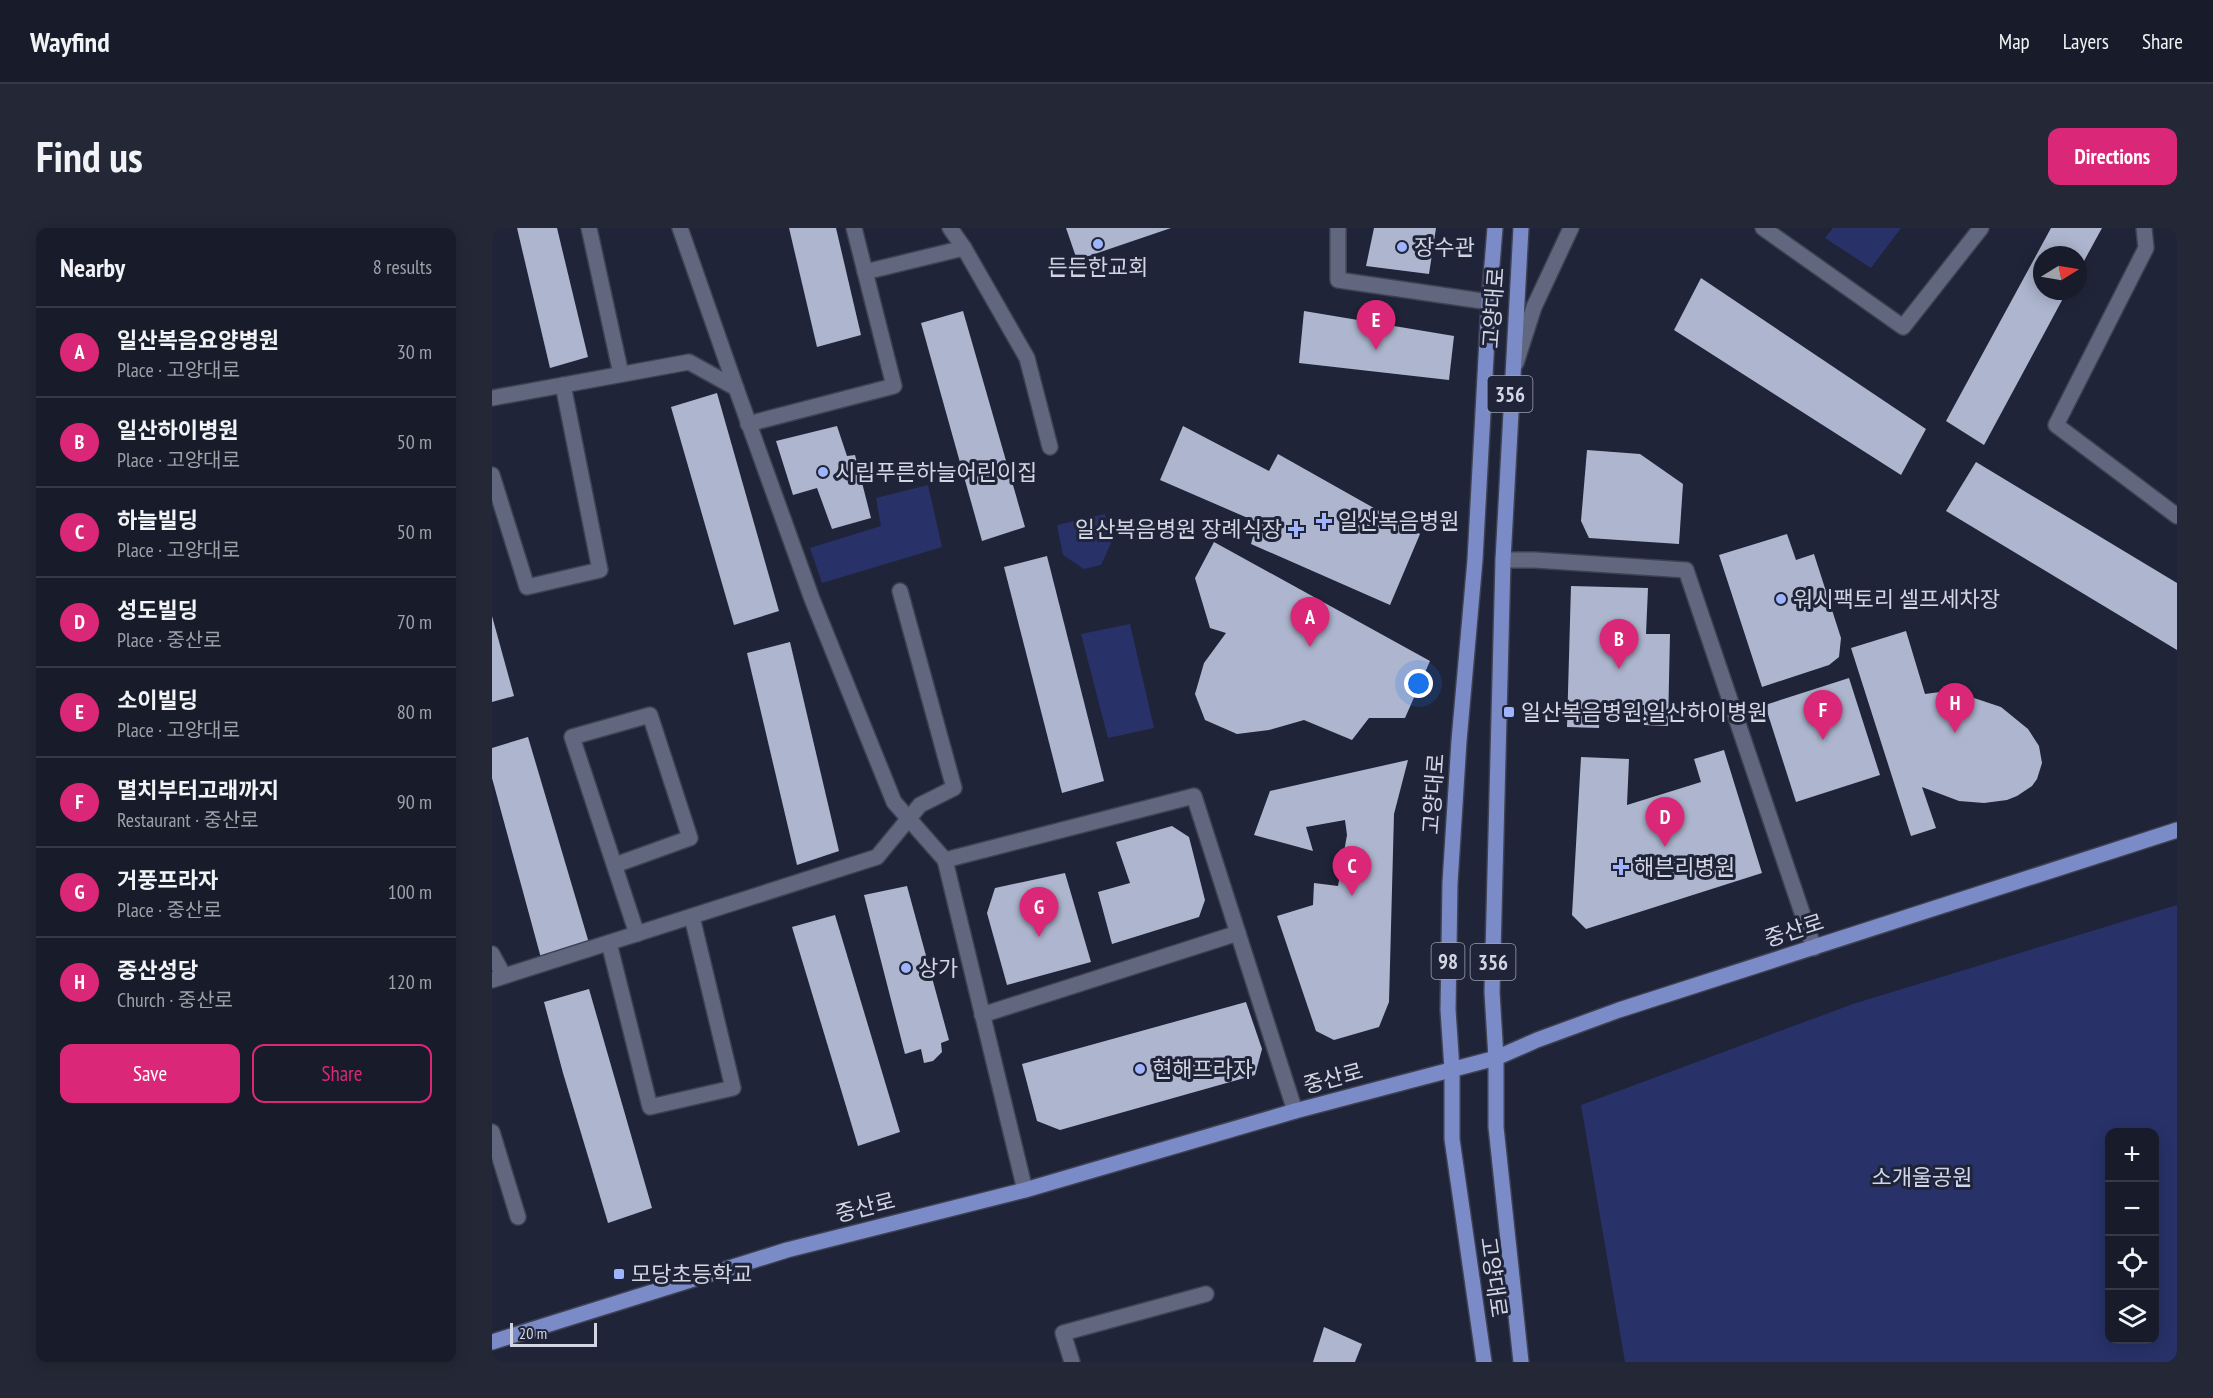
<!DOCTYPE html>
<meta charset="utf-8">
<style>
body{margin:0;font-family:"PT Sans Narrow","Noto Sans KR",sans-serif;background:#242836;color:#f1f3f6}
.controls{position:absolute;right:18px;bottom:18px;display:grid;overflow:hidden;border-radius:12px;box-shadow:0 3px 15px #0003}
.controls button{width:54px;height:54px;display:grid;place-items:center;padding:0;border:0;border-bottom:2px solid #363947;background:#171b2a;color:#f1f3f6;font:30px sans-serif}
.compass{position:absolute;left:1541px;top:18px;width:54px;height:54px;border-radius:50%;background:#171b2a;box-shadow:0 3px 15px #0003;rotate:79deg}
.scale{position:absolute;left:18px;bottom:15px;width:87px;box-sizing:border-box;padding-left:6px;border:3px solid #d2d6e3;border-top:0;font-size:16px;line-height:21px;white-space:nowrap;color:#d2d6e3;-webkit-text-stroke:4px #1f2438;paint-order:stroke}
.you{position:absolute;left:927px;top:456px;width:21px;height:21px;margin:-15px;border:4px solid #fff;border-radius:50%;background:#1a73e8;box-shadow:0 0 0 9px #1a73e833}
.badge{display:grid;place-items:center;width:39px;height:39px;border-radius:50%;background:#db2777;color:#fff;font-size:20px;font-weight:700}
.pin{position:absolute;translate:-50% -50px;filter:drop-shadow(0 2px 3px #0008)}
.pin::after{content:'';position:absolute;top:32px;width:21px;height:18px;background:inherit;clip-path:polygon(0 0,100% 0,50% 100%)}
.list{margin:0;padding:0;list-style:none}
h2{display:flex;justify-content:space-between;align-items:center;height:78px;margin:0;padding:0 24px;font-size:26px}
h2 small{font-size:20px;font-weight:400;color:#9ea1a8}
.list li{display:grid;grid-template-columns:39px 1fr auto;gap:18px;align-items:center;box-sizing:border-box;height:90px;padding:0 24px;border-top:2px solid #363947}
.list b{display:block;font-size:22px;white-space:nowrap}
.list p{margin:0;font-size:20px;white-space:nowrap;color:#9ea1a8}
.list em{font-size:20px;font-style:normal;color:#9ea1a8}
.actions{display:flex;gap:12px;padding:18px 24px}
.actions a{flex:1;padding:14px 0;border:2px solid #db2777;border-radius:12px;text-align:center;font-size:21px;color:#db2777}
.actions .main{background:#db2777;color:#fff}
.icon{flex:none;width:33px;height:33px;fill:none;stroke:currentColor;stroke-width:2;stroke-linecap:round;stroke-linejoin:round}
.map{position:relative;flex:none;width:1685px;height:1134px;overflow:hidden;border-radius:12px}
header{display:flex;align-items:center;gap:36px;box-sizing:border-box;height:84px;padding:0 30px;background:#171b2a;border-bottom:2px solid #363947}
header strong{font-size:28px}
nav{display:flex;gap:33px;margin-inline-start:auto;font-size:21px}
.intro{display:flex;align-items:center;justify-content:space-between;box-sizing:border-box;height:144px;padding:0 36px}
h1{margin:0;font-size:42px}
.button{padding:15px 27px;border-radius:12px;background:#db2777;color:#fff;font-size:21px;font-weight:700}
main{display:flex;gap:36px;padding:0 36px}
aside{flex:1;background:#171b2a;border-radius:12px;box-shadow:0 3px 15px #0003}
.map>svg:first-child{display:block}
.green{fill:#283269;fill-rule:evenodd}
.building{fill:#aeb6cf}
.lines{fill:none;stroke-linecap:round;stroke-linejoin:round}
.minor-casing{stroke:#3d4151;stroke-width:18}
.major-casing{stroke:#3d4151;stroke-width:18}
.minor{stroke:#61677e;stroke-width:15}
.major{stroke:#7b8bc8;stroke-width:15}
.poi-dot{fill:#a0b3fd;stroke:#1f2438;stroke-width:2}
.labels{text-anchor:middle;dominant-baseline:central;stroke-width:6;stroke-linejoin:round;paint-order:stroke}
.shield{fill:#1f2438;stroke:#9ca1b0;stroke-width:1.5}
.shield-label{font-size:21px;font-weight:bold;fill:#d2d6e3}
.poi-label{font-size:22px;fill:#d2d6e3;stroke:#1f2438;text-anchor:start}
.street-label{font-size:22px;fill:#d2d6e3;stroke:#1f2438}
.park-label{font-size:22px;fill:#d0d6ec;stroke:#1f2438}
</style>
<header>
<strong>Wayfind</strong>
<nav><a>Map</a><a>Layers</a><a>Share</a></nav>
</header>
<div class="intro"><h1>Find us</h1><a class="button">Directions</a></div>
<main>
<aside>
<h2>Nearby<small>8 results</small></h2>
<ul class="list">
<li><span class="badge">A</span><div><b>일산복음요양병원</b><p>Place · 고양대로</p></div><em>30 m</em></li>
<li><span class="badge">B</span><div><b>일산하이병원</b><p>Place · 고양대로</p></div><em>50 m</em></li>
<li><span class="badge">C</span><div><b>하늘빌딩</b><p>Place · 고양대로</p></div><em>50 m</em></li>
<li><span class="badge">D</span><div><b>성도빌딩</b><p>Place · 중산로</p></div><em>70 m</em></li>
<li><span class="badge">E</span><div><b>소이빌딩</b><p>Place · 고양대로</p></div><em>80 m</em></li>
<li><span class="badge">F</span><div><b>멸치부터고래까지</b><p>Restaurant · 중산로</p></div><em>90 m</em></li>
<li><span class="badge">G</span><div><b>거풍프라자</b><p>Place · 중산로</p></div><em>100 m</em></li>
<li><span class="badge">H</span><div><b>중산성당</b><p>Church · 중산로</p></div><em>120 m</em></li>
</ul>
<div class="actions"><a class="main">Save</a><a>Share</a></div>
</aside>
<div class="map">
<svg width="1685" height="1134" viewBox="0 0 1685 1134">
<rect width="100%" height="100%" fill="#1f2438"/>
<g class="green">
<path d="M1341,0h68l-30,40 -46,-30z"/>
<path d="M436,257l14,62 -120,36 -12,-35 71,-22 -5,-28z"/>
<path d="M613,286l6,29 -10,22 -17,4 -21,-14 -6,-30z"/>
<path d="M638,396l24,104 -46,10 -27,-104z"/>
<path d="M1685,677v457h-552l-44,-257 272,-101zM1618,904h44v208h-44z"/>
</g>
<g class="building">
<path d="M25,0h40l31,129 -38,11z"/>
<path d="M297,0h47l25,107 -44,12z"/>
<path d="M574,0h105l-94,32z"/>
<path d="M882,0h62l-7,46 -63,-8z"/>
<path d="M1559,0h51l-24,44v-17h-36v36h25l-83,154 -38,-24z"/>
<path d="M1209,50l225,151 -25,46 -227,-145z"/>
<path d="M471,83l62,216 -43,14 -61,-218z"/>
<path d="M812,83l150,25 -5,44 -150,-17z"/>
<path d="M225,165l62,218 -45,14 -63,-218z"/>
<path d="M345,198l10,30 8,-1 16,63 -39,11 -15,-41 -24,7 -17,-54z"/>
<path d="M691,198l86,45 9,-17 142,80 -30,71 -139,-61 6,-22 -97,-42z"/>
<path d="M1095,222l53,4 43,30 -4,60 -90,-6 -8,-17z"/>
<path d="M1484,234l201,121v67l-231,-139z"/>
<path d="M1295,306l9,26 18,-6 27,84 -2,19 -10,8 -67,22 -43,-132z"/>
<path d="M722,314l216,119 -25,57h-36l-17,22 -48,-20 -35,10 -32,4 -32,-14 -10,-26 9,-31 22,-30 -16,-5 -15,-50z"/>
<path d="M555,328l57,225 -42,12 -58,-226z"/>
<path d="M1079,358l77,2 -2,46h24l-2,92 -24,-1v-20l-44,-1 -1,24 -32,-1z"/>
<path d="M0,388l22,80 -22,6z"/>
<path d="M1414,403l19,63 15,-2 25,3 36,12 27,22 11,17 3,17 -5,16 -5,7 -15,10 -10,4 -23,3 -25,-2 -37,-14 14,41 -25,8 -60,-188z"/>
<path d="M298,414l49,209 -42,14 -50,-212z"/>
<path d="M1357,450l31,97 -84,27 -31,-97z"/>
<path d="M36,509l61,206 -48,15 -49,-180v-30z"/>
<path d="M1232,522l38,123 -176,56 -14,-14 9,-158 48,2 -2,46 74,-23 -7,-23z"/>
<path d="M916,532l-14,54 -5,188 -10,25 -45,13 -18,-9 -39,-115 36,-11 1,-22 24,3 9,-51 -2,-15 -39,7 7,24 -59,-16 16,-44z"/>
<path d="M680,598l17,11 16,63 -6,17 -87,27 -14,-52 32,-9 -14,-41z"/>
<path d="M573,645l26,89 -84,23 -20,-72 8,-25z"/>
<path d="M415,658l42,154 -8,3 1,9 -9,9 -9,2 -3,-14 -16,5 -41,-159z"/>
<path d="M343,687l65,217 -42,14 -66,-219z"/>
<path d="M97,761l63,219 -44,15 -45,-150 -19,-71z"/>
<path d="M754,774l16,47 -7,26 -195,55 -23,-9 -15,-57z"/>
<path d="M832,1099l38,17 -7,18h-42z"/>
</g>
<g class="lines">
<defs>
<g id="minor">
<path d="M97,0l32,146"/>
<path d="M188,0l56,160"/>
<path d="M458,0l14,20 63,110 23,89"/>
<path d="M846,0v52l151,22"/>
<path d="M1271,0l140,99 78,-99"/>
<path d="M1652,0l2,20 -90,177 121,91"/>
<path d="M373,44l99,-24"/>
<path d="M1024,135l18,-56 37,-79"/>
<path d="M0,170l197,-36 47,26 76,211 82,203 51,58"/>
<path d="M256,196l146,-38 -40,-158"/>
<path d="M0,247l35,112 73,-17 -37,-185"/>
<path d="M1011,332h32l151,10 128,378"/>
<path d="M123,637l75,-27 -40,-123 -78,22 65,197"/>
<path d="M117,715l41,164 83,-19 -41,-171"/>
<path d="M0,726l12,22"/>
<path d="M0,752l385,-123 43,-52 34,-17 -54,-197"/>
<path d="M490,787l256,-82"/>
<path d="M0,904l26,85"/>
<path d="M533,962l-80,-330 249,-64 101,315"/>
<path d="M580,1134l-9,-29 143,-39"/>
</g>
<g id="major">
<path d="M1029,0l-18,332 -11,432 4,66v69l25,235"/>
<path d="M0,1114l295,-92 238,-60 270,-79 201,-53 41,-18 82,-30 558,-180"/>
<path d="M992,1134l-32,-223v-70l-4,-59 2,-127 9,-142 16,-181 14,-258 6,-74"/>
</g>
</defs>
<use href="#minor" class="minor-casing"/>
<use href="#major" class="major-casing"/>
<use href="#minor" class="minor"/>
<use href="#major" class="major"/>
</g>
<g class="poi-dot">
<circle cx="606" cy="16" r="6"/>
<circle cx="910" cy="19" r="6"/>
<circle cx="331" cy="244" r="6"/>
<path d="M829 284h6v6h6v6h-6v6h-6v-6h-6v-6h6z"/>
<path d="M801 292h6v6h6v6h-6v6h-6v-6h-6v-6h6z"/>
<circle cx="1289" cy="371" r="6"/>
<rect x="1011" y="478" width="12" height="12" rx="3"/>
<path d="M1126 630h6v6h6v6h-6v6h-6v-6h-6v-6h6z"/>
<circle cx="414" cy="740" r="6"/>
<circle cx="648" cy="841" r="6"/>
<rect x="121" y="1040" width="12" height="12" rx="3"/>
</g>
<g class="labels">
<g class="shield">
<rect x="995.5" y="148" width="45" height="36" rx="4.5"/>
<rect x="939.5" y="715" width="33" height="36" rx="4.5"/>
<rect x="978.5" y="716" width="45" height="36" rx="4.5"/>
</g>
<g class="shield-label">
<text x="1018" y="166">356</text>
<text x="956" y="733">98</text>
<text x="1001" y="734">356</text>
</g>
<g class="poi-label">
<text x="922" y="19">장수관</text>
<text x="606" y="39" text-anchor="middle">든든한교회</text>
<text x="343" y="244">시립푸른하늘어린이집</text>
<text x="846" y="293">일산복음병원</text>
<text x="790" y="301" text-anchor="end">일산복음병원 장례식장</text>
<text x="1301" y="371">워시팩토리 셀프세차장</text>
<text x="1029" y="484">일산복음병원.일산하이병원</text>
<text x="1142" y="639">해븐리병원</text>
<text x="426" y="740">상가</text>
<text x="660" y="841">현해프라자</text>
<text x="139" y="1046">모당초등학교</text>
</g>
<g class="street-label">
<text transform="translate(1001 80) rotate(-86)">고양대로</text>
<text transform="translate(941 566) rotate(-86)">고양대로</text>
<text transform="translate(1302 702) rotate(-18)">중산로</text>
<text transform="translate(841 850) rotate(-15)">중산로</text>
<text transform="translate(373 979) rotate(-14)">중산로</text>
<text transform="translate(1002 1049) rotate(82)">고양대로</text>
</g>
<g class="park-label">
<text x="1430" y="949">소개울공원</text>
</g>
</g>
</svg>
<div class="controls">
<button>+</button>
<button>−</button>
<button><svg class="icon" aria-label="locate" viewBox="0 0 24 24"><circle cx="12" cy="12" r="6"/><path d="M12 2v4M12 18v4M2 12h4M18 12h4"/></svg></button>
<button><svg class="icon" aria-label="layers" viewBox="0 0 24 24"><path d="M12 4l9 5-9 5-9-5zM3 14l9 5 9-5"/></svg></button>
</div>
<svg class="compass" viewBox="-18 -18 36 36"><path d="M0-13l5 13h-10z" fill="#e53935"/><path d="M0 13l5-13h-10z" fill="#9ea1a8"/></svg>
<div class="scale">20 m</div>
<div class="you"></div>
<div class="pin badge" style="left:818px;top:419px">A</div>
<div class="pin badge" style="left:1127px;top:441px">B</div>
<div class="pin badge" style="left:860px;top:668px">C</div>
<div class="pin badge" style="left:1173px;top:619px">D</div>
<div class="pin badge" style="left:884px;top:122px">E</div>
<div class="pin badge" style="left:1331px;top:512px">F</div>
<div class="pin badge" style="left:547px;top:709px">G</div>
<div class="pin badge" style="left:1463px;top:505px">H</div>
</div>
</main>
